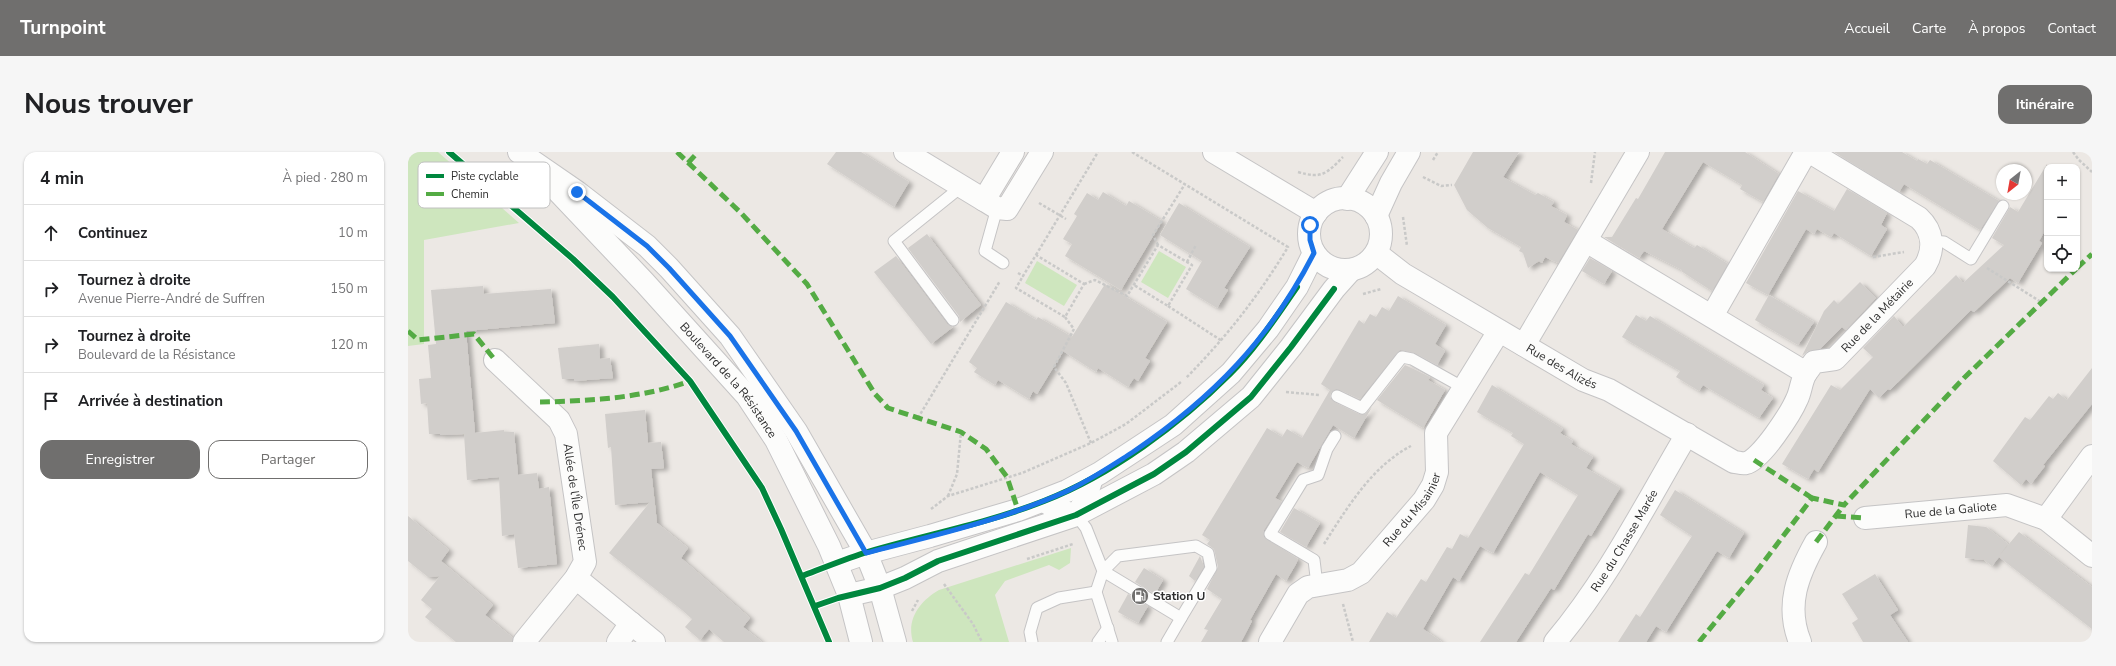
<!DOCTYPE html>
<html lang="fr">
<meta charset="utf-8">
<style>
body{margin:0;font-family:"Nunito Sans",sans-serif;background:#f6f6f6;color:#202124}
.controls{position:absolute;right:12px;top:12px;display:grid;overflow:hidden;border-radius:8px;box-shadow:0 1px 3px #0004}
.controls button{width:36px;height:36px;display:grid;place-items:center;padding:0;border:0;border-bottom:1px solid #e0e0e0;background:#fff;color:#202124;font:20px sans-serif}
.compass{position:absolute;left:1588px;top:12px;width:36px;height:36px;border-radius:50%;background:#fff;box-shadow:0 1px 3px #0004;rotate:211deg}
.stop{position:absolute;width:12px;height:12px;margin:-9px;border:3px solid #1a73e8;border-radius:50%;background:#fff}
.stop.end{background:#1a73e8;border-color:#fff;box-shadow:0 1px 4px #0008}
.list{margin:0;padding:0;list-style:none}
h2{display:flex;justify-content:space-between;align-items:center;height:52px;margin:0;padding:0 16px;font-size:17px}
h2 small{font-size:13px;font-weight:400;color:#757577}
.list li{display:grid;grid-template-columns:26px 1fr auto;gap:12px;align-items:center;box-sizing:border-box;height:56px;padding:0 16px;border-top:1px solid #e0e0e0}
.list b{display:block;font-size:15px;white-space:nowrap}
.list p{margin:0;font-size:13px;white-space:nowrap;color:#757577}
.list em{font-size:13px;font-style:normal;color:#757577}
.actions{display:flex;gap:8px;padding:12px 16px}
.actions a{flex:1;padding:9px 0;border:1px solid #706f6e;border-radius:12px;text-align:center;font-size:14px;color:#706f6e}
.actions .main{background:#706f6e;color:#fff}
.icon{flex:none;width:22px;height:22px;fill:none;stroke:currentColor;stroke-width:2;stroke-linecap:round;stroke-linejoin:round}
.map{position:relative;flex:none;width:1684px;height:490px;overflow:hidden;border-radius:12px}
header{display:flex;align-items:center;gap:24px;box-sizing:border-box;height:56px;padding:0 20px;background:#706f6e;color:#fff}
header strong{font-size:19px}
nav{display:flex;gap:22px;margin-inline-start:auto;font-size:14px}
.intro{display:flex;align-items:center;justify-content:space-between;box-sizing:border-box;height:96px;padding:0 24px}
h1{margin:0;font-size:28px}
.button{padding:10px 18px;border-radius:12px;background:#706f6e;color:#fff;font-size:14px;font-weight:700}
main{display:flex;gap:24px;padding:0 24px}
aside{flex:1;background:#fff;border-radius:12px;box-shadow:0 1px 3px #0004}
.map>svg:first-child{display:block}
.green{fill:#cee6be}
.building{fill:#d1cecb;filter:url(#shadow)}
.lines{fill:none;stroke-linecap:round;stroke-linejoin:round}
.service-casing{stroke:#c5c4c5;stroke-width:13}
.minor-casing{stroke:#c5c4c5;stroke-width:24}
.tertiary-casing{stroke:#c5c4c5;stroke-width:24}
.secondary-casing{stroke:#c5c4c5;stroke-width:24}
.path{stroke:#c9c9c8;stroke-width:2.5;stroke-dasharray:3 2;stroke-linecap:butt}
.service{stroke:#fcfcfb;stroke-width:11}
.minor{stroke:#fcfcfb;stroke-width:22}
.tertiary{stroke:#fcfcfb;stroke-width:22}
.secondary{stroke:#fcfcfb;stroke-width:22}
.quiet{stroke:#54ab44;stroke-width:5;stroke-dasharray:10 5;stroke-linecap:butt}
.cycleway-casing{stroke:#fff;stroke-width:8}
.cycleway{stroke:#00873e;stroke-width:6}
.route{stroke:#1a73e8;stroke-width:5}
.labels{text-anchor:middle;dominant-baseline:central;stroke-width:3;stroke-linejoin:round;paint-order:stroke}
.street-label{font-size:12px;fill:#2e2e2e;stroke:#fff}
.poi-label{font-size:12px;font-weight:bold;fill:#2e2e2e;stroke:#fff;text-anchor:start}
.key{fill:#fff;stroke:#c0c0c0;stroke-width:1}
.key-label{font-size:11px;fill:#2e2e2e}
</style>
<header>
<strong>Turnpoint</strong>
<nav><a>Accueil</a><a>Carte</a><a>À propos</a><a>Contact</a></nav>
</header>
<div class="intro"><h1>Nous trouver</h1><a class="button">Itinéraire</a></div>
<main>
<aside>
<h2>4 min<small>À pied · 280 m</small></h2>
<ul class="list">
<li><svg class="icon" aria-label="ahead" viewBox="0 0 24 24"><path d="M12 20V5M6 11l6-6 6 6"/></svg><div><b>Continuez</b></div><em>10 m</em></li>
<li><svg class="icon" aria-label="right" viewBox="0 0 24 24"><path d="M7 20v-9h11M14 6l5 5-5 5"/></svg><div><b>Tournez à droite</b><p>Avenue Pierre-André de Suffren</p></div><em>150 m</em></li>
<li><svg class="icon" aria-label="right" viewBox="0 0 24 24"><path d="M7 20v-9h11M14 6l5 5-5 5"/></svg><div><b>Tournez à droite</b><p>Boulevard de la Résistance</p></div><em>120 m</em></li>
<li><svg class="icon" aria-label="arrive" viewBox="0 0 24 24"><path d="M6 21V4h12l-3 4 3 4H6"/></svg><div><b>Arrivée à destination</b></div></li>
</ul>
<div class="actions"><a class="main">Enregistrer</a><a>Partager</a></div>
</aside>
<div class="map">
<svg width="1684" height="490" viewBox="0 0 1684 490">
<defs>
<filter id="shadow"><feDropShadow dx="4.5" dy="2.5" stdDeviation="2" flood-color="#0004"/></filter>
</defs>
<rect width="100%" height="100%" fill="#ece8e4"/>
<g class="green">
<path d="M0,0h30l81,71 -95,17v104l-16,2z"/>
<path d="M751,99l27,16 -18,31 -27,-16z"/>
<path d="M629,109l40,24 -13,21 -39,-23z"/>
<path d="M663,396l-1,15 -11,7 -10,-5 -44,16 -10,14 14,47h-96c-7,-23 7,-41 26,-52z"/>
</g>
<g class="building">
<path d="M428,0h25l48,30 -15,25 -67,-43z"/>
<path d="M1065,0h46l-16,25 32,18 3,-2 16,9 -3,4 16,9 -3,7 14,8 -20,33 -13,-6 -3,6 -3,-2 -11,7 -5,-15 -4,-2 2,-4 -33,-19 -21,-18 -13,-25z"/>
<path d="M1257,0h80l34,22 -16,28 -23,-13 2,-4 -39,-23 -41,67 32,19 3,-3 31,19 -16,27 -31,-20 1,-1 -38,-19 -5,7 -35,-21h8l24,-39 2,1z"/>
<path d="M1426,0h68l15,9 1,-2 9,5 3,-4 69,41 -19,29 -76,-46 -5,8z"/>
<path d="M1639,12v63l-8,14 3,2 -24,40 -8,-5 -36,34 -3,-2 -81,80 -2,-1 -9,9 -9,-9 -52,83 -4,-3 -6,10 -26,-15 49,-79 9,5 33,-33 -10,-9 31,-32 9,11 53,-52 7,8 41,-38 -12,-7 18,-31 8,5z"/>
<path d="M1439,37l40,24 -6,12 6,4 -16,27 -37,-23 -3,4 -14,-8 -3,5 -8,-5 -38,66 -22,-12 52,-92 36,20z"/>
<path d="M695,40l23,14 3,-5 33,20 -41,69 -56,-34 7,-12 -9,-5 14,-23 -3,-2 13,-21 11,7z"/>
<path d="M771,51l71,44 -26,41 4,2 -11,18 -31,-19 16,-28 -42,-26z"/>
<path d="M519,82l54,71 -21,17 -1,-6 -51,-68z"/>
<path d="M488,104l51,68 6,3 -22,17 -57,-72z"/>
<path d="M1182,106l22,13 -8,13 -22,-13z"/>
<path d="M1452,130l16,16 -30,32 -4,-3 -22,22 -12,2 -6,5 22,-45 10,-11 4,4z"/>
<path d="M697,132l62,38 -22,36 5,3 -12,20 -4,-3 -6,9 -30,-19 -2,4 -33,-21z"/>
<path d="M75,134l1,8 67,-5 4,34 -89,8 9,102 29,-3v2h10l4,43 19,-2 2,16 10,-2 8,77 -39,4 -4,-34 -12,2 -3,-59 -32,3 -3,-46 -24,1v-1h-11l-2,-31 -6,1 -2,-25 12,-1 -3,-33 8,-1 -5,-54z"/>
<path d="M1361,143l45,27 -16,23 -43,-25z"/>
<path d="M990,144l48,29 -11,19 10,7 -8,14 -22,-12 -15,-3 -40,49 -20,-9 -4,-1 -5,4 -1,4 4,5 25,12h6l7,-7 -18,31 -21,-13 -25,43 -11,-6 -22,36 7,4 -18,28v7l34,22 -2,5 -10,17 -10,-7 -26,46 2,1 -11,21h-40l7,-12 -4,-1 18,-30 -15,-10 11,-22 -4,-18 -7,-5 3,-4 -8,-5 65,-107 15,9 5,-8 15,9 28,-48 -9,-6 38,-64 5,4 6,-10 6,3 6,-10 7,4z"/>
<path d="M598,150l30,18 2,-3 34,20 -35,57 -4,-3 -4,8 -31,-19 -3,5 -21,-13 3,-4 -8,-6z"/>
<path d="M1228,163l10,6 4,-5 114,69 -3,5 12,8 -14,20 -56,-33 -4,6 -23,-14 4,-6 -58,-34z"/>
<path d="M191,192l1,15 10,-1 3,20 -39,3v-2h-12l-4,-31z"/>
<path d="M997,213l25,12 -2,3 17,10 -22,38 -46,-28z"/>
<path d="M1684,216v36l-49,61 2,1 -14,18 -5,-5 -5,6 -28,-24 32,-44 5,3 19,-24 4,3 5,-6 9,7z"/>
<path d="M1084,233l71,44 -3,4 13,8 -2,3 22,13 -7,11 34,20 -29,48 -3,-2 -34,56 -3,-2 -35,54h-36l45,-69 4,2 49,-80 -38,-23 -47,81 -13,-7 -21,35 -6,-4 -30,52 19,13h-73l18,-30 9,6 25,-39 5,3 21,-35 5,2 8,-15 8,4 56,-94 -13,-8 2,-3 -36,-21z"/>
<path d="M237,258l3,33 13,-1 3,26 -13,1 6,54 31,25 -7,10 69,60 -7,9 19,15h-38l-15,-13 -9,11 -15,-13 7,-8 -10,-9 -73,-57 41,-51 -35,3 -4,-58 -3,1 -3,-34z"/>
<path d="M1267,338l69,43 -15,25 -12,-7 -51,81 -10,-6 -10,16h-28l18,-28 4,3 52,-81 -32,-21z"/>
<path d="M886,356l26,15 -14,24 -26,-15z"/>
<path d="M0,364l41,34 -8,11 52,44 -8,10 28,23 -1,4h-56l-31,-25 7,-8 -11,-9 19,-24 -12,1 -20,-16z"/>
<path d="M1560,373l18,2 22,17 -9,12 20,-24 73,55v42l-93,-72 -7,9 -8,-6 -19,-2z"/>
<path d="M792,404l4,11 -9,14 -6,-5z"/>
<path d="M736,416l19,12 -8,14 -20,-12z"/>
<path d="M1467,422l23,36 -8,5 18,27h-45l-11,-19 6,-4 -16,-25z"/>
<path d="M720,442l20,12 -10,17 -20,-11z"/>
</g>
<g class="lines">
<defs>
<g id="service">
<path d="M589,56l-12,43 18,12"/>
<path d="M1524,89l12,1 27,17 32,-53"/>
<path d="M545,168l-59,-79 67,-54"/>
<path d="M929,244l25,12 40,-51 10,2 52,29"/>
<path d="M668,363l10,13 17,43 78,47 30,-50 -3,-15 -12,-7 -78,10 -15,15 -7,21 16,50"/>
<path d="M909,433l-3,-25 -44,-26 33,-54 15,-5 9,-26 8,-13"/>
<path d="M624,490l-2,-10 7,-24 22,-10 37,-6"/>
<path d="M690,490l10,-14"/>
<path d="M759,490l14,-24"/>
</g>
<g id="minor">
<path d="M497,0l79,48"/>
<path d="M605,0l-29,48 13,8 10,1 35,-57"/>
<path d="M806,0l102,61"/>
<path id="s1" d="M1178,89l220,132 8,-11 21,-3 90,-93c10,-17 8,-35 -6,-48l-109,-66"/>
<path id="s2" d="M968,101l27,21 180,106 26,10 125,72c3,0 8,2 12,1 15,-3 45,-50 51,-64 4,-8 4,-18 9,-26"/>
<path d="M1304,164l94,-164"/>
<path d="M1116,193l114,-193"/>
<path id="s3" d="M87,208l64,60 7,14 19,128 -9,16 -52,64"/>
<path d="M636,349l16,10 16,4 8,-12 8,-25"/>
<path id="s4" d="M1457,366l142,-13 39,14 46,37"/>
<path d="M1638,367l46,-63"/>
<path d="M168,426l78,64"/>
<path d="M210,490l13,-19"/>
<path id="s5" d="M862,490l28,-48 10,-7 40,-7 13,-7 63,-73 9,-15 4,-13 -1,-39 63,-102"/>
<path id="s6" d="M1147,490c53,-63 90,-137 132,-208"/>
<path d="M1392,490c-15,-37 -2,-68 16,-100"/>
</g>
<g id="tertiary">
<circle cx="937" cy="82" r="36"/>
<path d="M939,47l30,-47"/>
<path d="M968,64l15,-33 18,-31"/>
<path d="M429,411l29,-10 64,-17 88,-26 49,-19 33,-18 73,-48 58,-52 37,-44 29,-42 17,-34"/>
<path d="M441,443l31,-7 25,-10 33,-17 138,-46 78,-41 32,-22 65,-55 40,-50 43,-58 17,-19"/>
</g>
<g id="secondary">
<path d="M111,0l58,40 70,54 22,22 61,68 66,95 70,122 14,35 15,54"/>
<path id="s7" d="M145,34l92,97 102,113 29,44 53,106 20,49 12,47"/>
</g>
</defs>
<use href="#service" class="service-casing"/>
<use href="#minor" class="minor-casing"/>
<use href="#tertiary" class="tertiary-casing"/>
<use href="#secondary" class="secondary-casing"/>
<g class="path">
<path d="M724,0l156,95c-31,51 -60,88 -102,131"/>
<path d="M1665,0l6,8 13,12"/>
<path d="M1025,8l5,-8"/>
<path d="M890,20c24,7 28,2 45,-15"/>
<path d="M1015,25l18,9 11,-1"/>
<path d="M1183,31l4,-31"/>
<path d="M631,51l27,16"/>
<path d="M995,65l4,29"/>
<path d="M750,93l-5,-10 32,-51"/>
<path d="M628,103l62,-103"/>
<path d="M1465,105l31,-5"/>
<path d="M779,110l9,-17"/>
<path d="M1579,116l54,34"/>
<path d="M610,121l5,3 13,-21 48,29 -19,33 -49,-29 7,-12"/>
<path d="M676,132l11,-4 32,16 31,-51 34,20 -24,41 -34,-21"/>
<path d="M955,142l18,-5"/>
<path d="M760,154l54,35"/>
<path d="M657,165l9,12 -20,38 12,16 25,60"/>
<path d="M878,240l33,3"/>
<path d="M510,266l82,-137"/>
<path d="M540,344l9,-22 4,-42"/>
<path d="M523,357l17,-13 74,-23 69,-30 35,-19 55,-42"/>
<path d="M916,392c23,-36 48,-78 87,-98"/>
<path d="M619,407l46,-15"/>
<path d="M536,432l29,40 9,18"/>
<path d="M935,452l10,38"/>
<path d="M504,459l6,-11"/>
</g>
<use href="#service" class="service"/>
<use href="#minor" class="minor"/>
<use href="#tertiary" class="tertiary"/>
<use href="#secondary" class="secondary"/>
<g class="quiet">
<path d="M269,0l64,61 66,71 68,110 13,14 73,24 25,17 21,28 11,33"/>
<path d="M280,11l10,-11"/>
<path d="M1669,116l15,-14"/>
<path d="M0,179l10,9 56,-6 21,26"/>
<path d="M132,250c50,-1 103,-4 150,-21"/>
<path d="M1346,308l58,38"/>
<path d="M1428,364l29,2"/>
<path d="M1408,390l28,-37"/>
<path d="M1291,490l54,-66 59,-78 32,7 120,-127 112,-109"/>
</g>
<defs>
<g id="cycleway">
<path d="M41,0l124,107 40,38 77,84 72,107 19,41 48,113"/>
<path d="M394,424c21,-8 41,-16 62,-23 60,-18 122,-29 180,-52 67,-26 136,-77 186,-127 26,-26 46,-57 67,-87"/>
<path d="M407,454l23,-8 42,-10 25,-10 33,-17 138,-46 78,-41 32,-22 65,-55 40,-50 43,-58"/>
</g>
</defs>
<use href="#cycleway" class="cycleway-casing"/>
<use href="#cycleway" class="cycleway"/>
</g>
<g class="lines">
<path class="route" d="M169,40l70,54 22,22 61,68 66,95 70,122c67,-17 136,-33 199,-61 24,-11 46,-26 68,-40 80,-54 137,-113 181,-199l-4,-13v-15"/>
</g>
<defs>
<symbol id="fuel-disc" viewBox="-11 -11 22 22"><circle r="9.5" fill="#706f6e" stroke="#fff"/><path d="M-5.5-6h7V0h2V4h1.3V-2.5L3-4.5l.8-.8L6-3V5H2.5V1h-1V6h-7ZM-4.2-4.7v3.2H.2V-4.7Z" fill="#fff"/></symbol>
</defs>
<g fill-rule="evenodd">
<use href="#fuel-disc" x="722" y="434" width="20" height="20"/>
</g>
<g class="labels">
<g class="street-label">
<text stroke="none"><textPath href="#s1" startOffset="352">Rue de la Métairie</textPath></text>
<text stroke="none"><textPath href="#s2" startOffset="218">Rue des Alizés</textPath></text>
<text stroke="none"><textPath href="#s7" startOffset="262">Boulevard de la Résistance</textPath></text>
<text stroke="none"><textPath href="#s3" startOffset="167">Allée de l'Île Drénec</textPath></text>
<text stroke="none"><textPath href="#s5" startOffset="205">Rue du Misainier</textPath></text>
<text stroke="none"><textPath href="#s4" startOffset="86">Rue de la Galiote</textPath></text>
<text stroke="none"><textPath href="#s6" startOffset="123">Rue du Chasse Marée</textPath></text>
</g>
<g class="poi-label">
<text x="745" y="444">Station U</text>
</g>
</g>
<rect x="10" y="10" width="132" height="46" rx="6" class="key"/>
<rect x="18" y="22" width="18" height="4" fill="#00873e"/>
<rect x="18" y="40" width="18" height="4" fill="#54ab44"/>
<g class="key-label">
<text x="43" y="28">Piste cyclable</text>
<text x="43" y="46">Chemin</text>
</g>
</svg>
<div class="controls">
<button>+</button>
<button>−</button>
<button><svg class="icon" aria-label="locate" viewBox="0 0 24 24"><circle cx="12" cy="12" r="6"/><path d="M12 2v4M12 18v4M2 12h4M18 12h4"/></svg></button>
</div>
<svg class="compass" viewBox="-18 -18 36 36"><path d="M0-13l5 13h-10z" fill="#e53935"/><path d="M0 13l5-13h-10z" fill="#757577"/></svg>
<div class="stop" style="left:902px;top:73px"></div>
<div class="stop end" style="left:169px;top:40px"></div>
</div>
</main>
